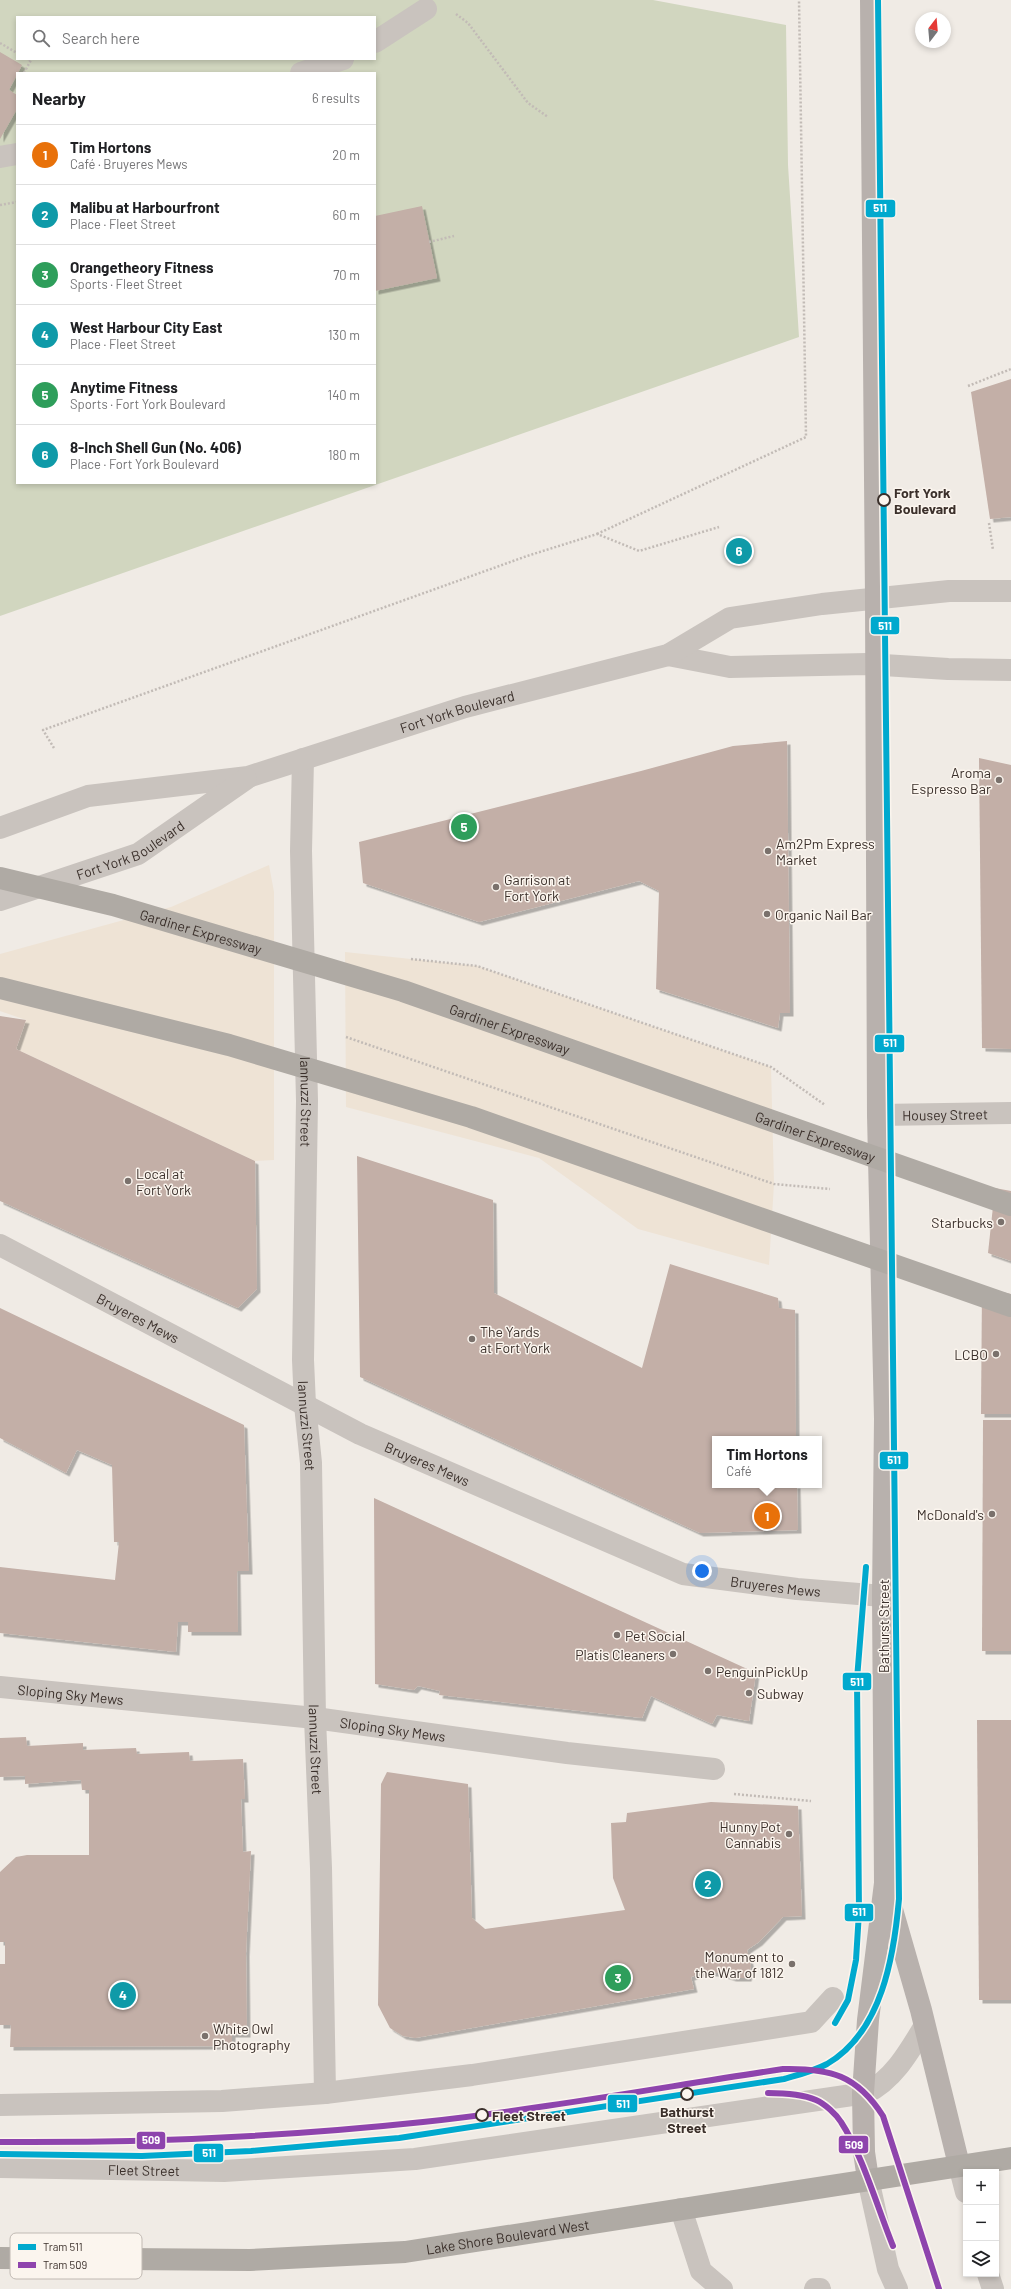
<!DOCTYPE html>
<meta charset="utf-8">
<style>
body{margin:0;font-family:Barlow,sans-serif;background:#f6f6f6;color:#202124}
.controls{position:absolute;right:12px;bottom:12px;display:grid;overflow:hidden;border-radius:0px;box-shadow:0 2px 6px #0003}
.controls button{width:36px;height:36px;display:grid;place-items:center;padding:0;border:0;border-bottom:1px solid #e0e0e0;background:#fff;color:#202124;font:20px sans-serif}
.compass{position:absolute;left:915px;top:12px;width:36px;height:36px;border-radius:50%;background:#fff;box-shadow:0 2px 6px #0003;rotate:16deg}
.you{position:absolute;left:702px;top:1571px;width:14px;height:14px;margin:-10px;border:3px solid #fff;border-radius:50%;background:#1a73e8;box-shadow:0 0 0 6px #1a73e833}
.badge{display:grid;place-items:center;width:26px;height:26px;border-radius:50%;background:#7a716c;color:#fff;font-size:13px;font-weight:700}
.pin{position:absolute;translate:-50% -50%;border:2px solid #fff;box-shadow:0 1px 4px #0006}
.popup{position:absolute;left:712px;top:1436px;width:110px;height:52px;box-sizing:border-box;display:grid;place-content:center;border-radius:0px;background:#fff;filter:drop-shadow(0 1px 3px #0005);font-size:13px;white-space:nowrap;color:#757577}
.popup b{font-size:15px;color:#202124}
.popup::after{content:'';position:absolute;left:50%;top:100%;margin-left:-8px;border:8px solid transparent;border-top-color:#fff}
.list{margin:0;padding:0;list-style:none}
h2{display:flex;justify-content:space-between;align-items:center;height:52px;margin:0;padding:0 16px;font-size:17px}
h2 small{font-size:13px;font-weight:400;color:#757577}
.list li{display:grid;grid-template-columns:26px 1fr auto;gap:12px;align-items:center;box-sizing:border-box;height:60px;padding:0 16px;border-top:1px solid #e0e0e0}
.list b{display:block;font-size:15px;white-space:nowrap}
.list p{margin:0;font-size:13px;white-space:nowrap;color:#757577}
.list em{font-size:13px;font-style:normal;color:#757577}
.icon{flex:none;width:22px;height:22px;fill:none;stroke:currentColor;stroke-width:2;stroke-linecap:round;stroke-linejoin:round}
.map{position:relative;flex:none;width:1011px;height:2289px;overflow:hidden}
.search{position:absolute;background:#fff;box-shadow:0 2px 6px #0003;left:16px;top:16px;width:360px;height:44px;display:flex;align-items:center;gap:10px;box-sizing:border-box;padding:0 14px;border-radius:0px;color:#757577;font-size:15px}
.panel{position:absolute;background:#fff;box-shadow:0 2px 6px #0003;left:16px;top:72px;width:360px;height:412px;border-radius:0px}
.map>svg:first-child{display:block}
.green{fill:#d1d6bf;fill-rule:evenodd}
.plaza{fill:#eee3d5}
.building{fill:#c3afa7;filter:url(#shadow)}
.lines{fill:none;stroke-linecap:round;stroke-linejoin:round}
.path{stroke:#c2bbb6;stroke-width:2.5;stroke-dasharray:2 2;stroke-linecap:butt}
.minor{stroke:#c9c3be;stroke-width:22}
.major{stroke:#b8b1ad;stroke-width:22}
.highway{stroke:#afaaa4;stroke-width:22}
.highway-bridge{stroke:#afaaa4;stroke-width:22}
.tram-1-casing{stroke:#fbf5ee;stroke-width:9}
.tram-2-casing{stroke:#fbf5ee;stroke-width:9}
.tram-1{stroke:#00a9ce;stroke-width:6}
.tram-2{stroke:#8e44ad;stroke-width:6}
.stop-dot{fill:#fbf5ee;stroke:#3b302b;stroke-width:2}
.poi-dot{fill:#7a716c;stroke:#fbf5ee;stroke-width:1.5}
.labels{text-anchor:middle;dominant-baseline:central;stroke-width:3;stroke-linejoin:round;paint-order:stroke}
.stop-label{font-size:14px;font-weight:bold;fill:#3b302b;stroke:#fbf5ee;text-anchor:start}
.street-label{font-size:14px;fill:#3b302b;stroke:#fbf5ee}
.poi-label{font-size:14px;fill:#3b302b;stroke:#fbf5ee;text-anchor:start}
.key{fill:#fbf5ee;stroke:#c1bab4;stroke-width:1}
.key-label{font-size:11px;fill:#3b302b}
.line-badge{stroke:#fbf5ee;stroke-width:1.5}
.badge-label{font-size:11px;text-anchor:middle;font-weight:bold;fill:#fff}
</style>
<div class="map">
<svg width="1011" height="2289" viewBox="0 0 1011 2289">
<defs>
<filter id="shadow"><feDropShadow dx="3.5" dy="3.5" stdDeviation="0" flood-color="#0004"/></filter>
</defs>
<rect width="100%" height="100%" fill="#f0ebe5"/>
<path class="green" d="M0,0h653l133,25 2,140 11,172 -799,279zM17,17h358v42h-358zM17,73h358v410h-358z"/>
<g class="plaza">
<path d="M269,865l5,27v268l-19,1 -239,-112 10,-29 -26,-9v-57l171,-47z"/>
<path d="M345,952l132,14 294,101 3,117 -5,81 -131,-36 -99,-71 -193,-51z"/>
</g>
<g class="building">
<path d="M0,52l22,13 -13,25 8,5v14l-17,30z"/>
<path d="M422,206l15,72 -62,13v-75z"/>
<path d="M1011,379v138l-21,2 -19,-127z"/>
<path d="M787,741l3,272h-10l-2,15 -122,-39 3,-98 -20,-10 -160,41 -116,-39 -4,-41 282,-71 92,-25z"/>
<path d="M979,758l32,7v284l-29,-1z"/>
<path d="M0,1016l26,4 -10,29 239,112 2,128 -19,19 -238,-107z"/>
<path d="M357,1156l136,44 1,93 148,75 28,-104 108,34 1,10 16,2 1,129h-81v46h82l1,45 -98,3 -340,-156z"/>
<path d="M995,1188l16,3v70l-23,-8z"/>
<path d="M982,1287l29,7v120h-30z"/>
<path d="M0,1308l244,117 5,146h-12l1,61h-50v-10h-10l-2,30 -176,-19v-66l115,13 4,-38h-5l-2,-77 -35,-15 -11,23 -66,-35z"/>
<path d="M983,1420h28v231h-29z"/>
<path d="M374,1498l382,175 -7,48 -32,-6 -5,9 -61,-28 -9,22 -203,-23 1,-4 -22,-5 -4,4 -39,-6z"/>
<path d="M977,1720h34v280h-32z"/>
<path d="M26,1737l1,9 56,-3v7l53,-2 1,6 52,-2 1,9 53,-2 2,40h-4l2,53 8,-1 -5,102 1,81h-15v12l-222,1 1,-22h-11v-61h5v-22h-5v-70l16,-15 11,-2h62v-65h-7l-1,-10 -56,4v-8l-25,1v-39z"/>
<path d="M387,1772l81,12 4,134 13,11 140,-19 -12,-32 -2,-55 15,-1 1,-9 84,-11 87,4 4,110 -19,1 -24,25 -12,8 4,16 -3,12h-15l-15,-5h-16l-11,4 3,12 -279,49 -12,-2 -13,-8 -12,-23 3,-221z"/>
</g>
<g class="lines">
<g class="path">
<path d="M456,14l12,9 60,80 20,14"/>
<path d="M0,43l17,10"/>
<path d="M24,73l7,-13 -3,-1"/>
<path d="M0,205l17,-3"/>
<path d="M429,242l25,-6"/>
<path d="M968,386l43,-17"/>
<path d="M989,523l4,27"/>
<path d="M597,534l209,-97 -7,-437"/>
<path d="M54,748l-11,-18 484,-174 70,-22 42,17 80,-24"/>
<path d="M411,959l66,7 294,101 54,38"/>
<path d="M346,1037l428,147 56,5"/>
<path d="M734,1794l77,7"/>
</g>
<g class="minor">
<path d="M375,42l51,-33"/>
<path d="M301,73l42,-14"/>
<path d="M0,157l17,-3"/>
<path d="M668,655l62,12 137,-3 81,5 63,1"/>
<path id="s1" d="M303,759l-2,92 6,250 -4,259 2,45 6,58 4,255 6,150 4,225"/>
<path id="s2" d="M0,828l88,-32 160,-19 217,-70 203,-52 62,-37 92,-14 127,-13h62"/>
<path id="s3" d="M0,900l138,-46 108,-75"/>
<path id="s4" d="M878,1115l133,-2"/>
<path id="s5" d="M0,1245l360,189 323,140 114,15 86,7"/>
<path id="s6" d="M0,1687l315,31 252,35 147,16"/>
<path d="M0,2105l222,-4 103,-8 147,-18 339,-53 22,-24"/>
<path d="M959,2165l7,27"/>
<path id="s7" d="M0,2167l224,4 191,-12 451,-66c27,-13 43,-41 58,-66"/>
<path d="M868,2179l20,90 9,20"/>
<path d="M681,2209l20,62 21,18"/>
<path d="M988,2274l5,15"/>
<path d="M815,2289h5"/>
</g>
<g class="major">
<path d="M887,1892l34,118 38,155"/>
<path d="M868,2179l-4,-27 -1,-59 5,-73 17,-137 -2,-287 2,-177 -7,-304 -2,-517 -5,-598"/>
</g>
<path class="highway" id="s8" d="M0,2258l250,2 155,-8 606,-94"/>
<g class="highway-bridge">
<path id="s9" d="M0,878l113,27 290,86 608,214"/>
<path d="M0,988l229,57 242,72 540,189"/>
</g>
<defs>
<g id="tram-1">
<path d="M835,2023l13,-23 8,-40 3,-48 -2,-233 9,-112"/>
<path d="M0,2154l142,2 109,-5 148,-13 385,-59c14,-4 30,-8 43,-15 55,-32 67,-108 72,-165l-21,-1899"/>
</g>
<g id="tram-2">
<path d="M768,2093c15,0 34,1 48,7 9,4 20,14 25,22 21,32 37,87 52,124"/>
<path d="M0,2142c141,1 282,-5 423,-20 120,-13 240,-35 360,-53 47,-1 74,6 100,47l56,173"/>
</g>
</defs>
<use href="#tram-1" class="tram-1-casing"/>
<use href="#tram-2" class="tram-2-casing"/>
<use href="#tram-1" class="tram-1"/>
<use href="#tram-2" class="tram-2"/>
</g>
<g class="stop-dot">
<circle cx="884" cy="500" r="6"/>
<circle cx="687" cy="2094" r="6"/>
<circle cx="482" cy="2115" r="6"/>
</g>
<g class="poi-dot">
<circle cx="999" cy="780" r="4"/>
<circle cx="768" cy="851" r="4"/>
<circle cx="496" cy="887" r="4"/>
<circle cx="767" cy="914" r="4"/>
<circle cx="128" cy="1181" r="4"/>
<circle cx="1001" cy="1222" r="4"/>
<circle cx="472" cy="1339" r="4"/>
<circle cx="996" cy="1354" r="4"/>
<circle cx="992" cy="1514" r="4"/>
<circle cx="617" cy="1635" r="4"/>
<circle cx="673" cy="1654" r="4"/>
<circle cx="708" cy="1671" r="4"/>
<circle cx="749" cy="1693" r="4"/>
<circle cx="789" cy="1834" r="4"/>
<circle cx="792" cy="1964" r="4"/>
<circle cx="205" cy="2036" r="4"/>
</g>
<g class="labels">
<g class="stop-label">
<text x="894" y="492">Fort York<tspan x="894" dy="16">Boulevard</tspan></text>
<text x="687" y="2111" text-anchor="middle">Bathurst<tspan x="687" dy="16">Street</tspan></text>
<text x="492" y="2115">Fleet Street</text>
</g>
<g class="street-label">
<text stroke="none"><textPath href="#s2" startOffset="474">Fort York Boulevard</textPath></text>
<text stroke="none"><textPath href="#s3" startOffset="140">Fort York Boulevard</textPath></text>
<text stroke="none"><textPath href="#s9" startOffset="208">Gardiner Expressway</textPath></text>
<text stroke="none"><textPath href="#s9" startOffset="532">Gardiner Expressway</textPath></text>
<text stroke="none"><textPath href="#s1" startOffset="343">Iannuzzi Street</textPath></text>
<text stroke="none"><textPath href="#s4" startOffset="67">Housey Street</textPath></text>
<text stroke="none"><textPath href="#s9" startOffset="856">Gardiner Expressway</textPath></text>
<text stroke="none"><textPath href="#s5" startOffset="156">Bruyeres Mews</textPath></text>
<text stroke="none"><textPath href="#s1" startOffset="667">Iannuzzi Street</textPath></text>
<text stroke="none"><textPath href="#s5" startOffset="480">Bruyeres Mews</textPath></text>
<text stroke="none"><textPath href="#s5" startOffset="852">Bruyeres Mews</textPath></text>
<text transform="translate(883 1626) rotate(-90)">Bathurst Street</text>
<text stroke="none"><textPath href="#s6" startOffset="71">Sloping Sky Mews</textPath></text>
<text stroke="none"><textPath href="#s6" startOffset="395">Sloping Sky Mews</textPath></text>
<text stroke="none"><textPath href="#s1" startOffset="991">Iannuzzi Street</textPath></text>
<text stroke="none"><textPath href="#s7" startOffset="144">Fleet Street</textPath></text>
<text stroke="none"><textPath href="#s8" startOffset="509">Lake Shore Boulevard West</textPath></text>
</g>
<g class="poi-label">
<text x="991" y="772" text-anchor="end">Aroma<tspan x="991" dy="16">Espresso Bar</tspan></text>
<text x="776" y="843">Am2Pm Express<tspan x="776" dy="16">Market</tspan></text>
<text x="504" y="879">Garrison at<tspan x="504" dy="16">Fort York</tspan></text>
<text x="775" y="914">Organic Nail Bar</text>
<text x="136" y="1173">Local at<tspan x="136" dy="16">Fort York</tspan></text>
<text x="993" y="1222" text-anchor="end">Starbucks</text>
<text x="480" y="1331">The Yards<tspan x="480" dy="16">at Fort York</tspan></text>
<text x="988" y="1354" text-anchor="end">LCBO</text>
<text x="984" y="1514" text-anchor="end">McDonald's</text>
<text x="625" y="1635">Pet Social</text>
<text x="665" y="1654" text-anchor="end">Platis Cleaners</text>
<text x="716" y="1671">PenguinPickUp</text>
<text x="757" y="1693">Subway</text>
<text x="781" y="1826" text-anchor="end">Hunny Pot<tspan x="781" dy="16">Cannabis</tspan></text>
<text x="784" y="1956" text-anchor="end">Monument to<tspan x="784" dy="16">the War of 1812</tspan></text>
<text x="213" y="2028">White Owl<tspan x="213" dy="16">Photography</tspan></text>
</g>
</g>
<rect x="10" y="2233" width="132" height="46" rx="6" class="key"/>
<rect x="18" y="2244" width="18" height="6" fill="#00a9ce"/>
<rect x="18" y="2262" width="18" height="6" fill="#8e44ad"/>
<g class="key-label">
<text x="43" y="2251">Tram 511</text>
<text x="43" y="2269">Tram 509</text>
</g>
<g class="line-badge">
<rect x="865" y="199" width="31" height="19" rx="4" fill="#00a9ce"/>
<rect x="870" y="616" width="30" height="19" rx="4" fill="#00a9ce"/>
<rect x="874" y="1034" width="31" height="19" rx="4" fill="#00a9ce"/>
<rect x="879" y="1451" width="30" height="19" rx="4" fill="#00a9ce"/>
<rect x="842" y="1672" width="30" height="19" rx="4" fill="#00a9ce"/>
<rect x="844" y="1903" width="30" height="19" rx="4" fill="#00a9ce"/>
<rect x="607" y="2094" width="31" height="19" rx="4" fill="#00a9ce"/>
<rect x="136" y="2131" width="30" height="19" rx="4" fill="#8e44ad"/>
<rect x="838" y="2135" width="31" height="19" rx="4" fill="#8e44ad"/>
<rect x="193" y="2143" width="31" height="20" rx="4" fill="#00a9ce"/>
</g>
<g class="badge-label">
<text x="880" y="212">511</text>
<text x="885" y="630">511</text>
<text x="890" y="1047">511</text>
<text x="894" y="1464">511</text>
<text x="857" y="1686">511</text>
<text x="859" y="1916">511</text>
<text x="623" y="2108">511</text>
<text x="151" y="2144">509</text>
<text x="854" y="2149">509</text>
<text x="209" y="2157">511</text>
</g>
</svg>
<div class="controls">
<button>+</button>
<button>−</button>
<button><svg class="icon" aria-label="layers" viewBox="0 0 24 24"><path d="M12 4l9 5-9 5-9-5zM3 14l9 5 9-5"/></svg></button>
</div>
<svg class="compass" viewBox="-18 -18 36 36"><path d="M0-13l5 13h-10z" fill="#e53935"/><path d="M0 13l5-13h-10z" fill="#757577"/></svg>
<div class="you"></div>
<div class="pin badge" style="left:767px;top:1516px;background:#e8710a">1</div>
<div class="popup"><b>Tim Hortons</b>Café</div>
<div class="pin badge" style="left:708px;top:1884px;background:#0f9aa8">2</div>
<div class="pin badge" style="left:618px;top:1978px;background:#2e9e5b">3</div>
<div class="pin badge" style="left:123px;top:1995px;background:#0f9aa8">4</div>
<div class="pin badge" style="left:464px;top:827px;background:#2e9e5b">5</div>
<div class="pin badge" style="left:739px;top:551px;background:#0f9aa8">6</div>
<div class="search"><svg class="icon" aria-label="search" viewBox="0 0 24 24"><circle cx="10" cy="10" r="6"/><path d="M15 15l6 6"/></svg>Search here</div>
<section class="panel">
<h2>Nearby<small>6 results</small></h2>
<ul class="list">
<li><span class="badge" style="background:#e8710a">1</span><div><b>Tim Hortons</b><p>Café · Bruyeres Mews</p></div><em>20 m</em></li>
<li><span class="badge" style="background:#0f9aa8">2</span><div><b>Malibu at Harbourfront</b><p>Place · Fleet Street</p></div><em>60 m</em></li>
<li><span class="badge" style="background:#2e9e5b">3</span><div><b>Orangetheory Fitness</b><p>Sports · Fleet Street</p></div><em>70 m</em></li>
<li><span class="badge" style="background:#0f9aa8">4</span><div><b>West Harbour City East</b><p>Place · Fleet Street</p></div><em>130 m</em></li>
<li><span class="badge" style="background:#2e9e5b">5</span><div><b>Anytime Fitness</b><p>Sports · Fort York Boulevard</p></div><em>140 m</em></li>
<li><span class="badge" style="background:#0f9aa8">6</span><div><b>8-Inch Shell Gun (No. 406)</b><p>Place · Fort York Boulevard</p></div><em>180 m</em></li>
</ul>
</section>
</div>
